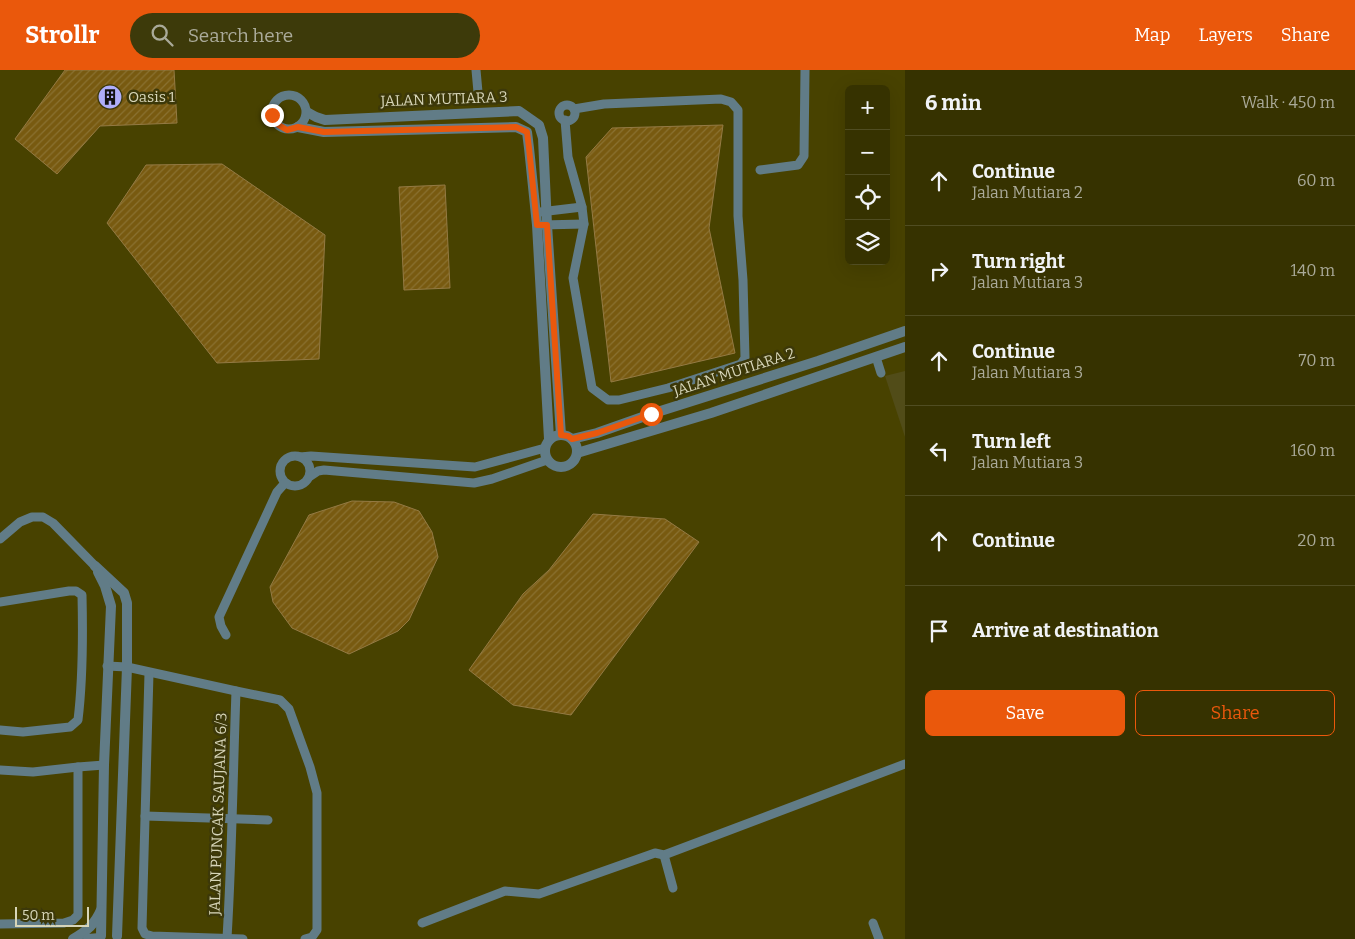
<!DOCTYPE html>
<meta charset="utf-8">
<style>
body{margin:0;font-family:Bitter,serif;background:#3d3a0a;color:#f1f3f6}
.controls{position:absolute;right:15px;top:15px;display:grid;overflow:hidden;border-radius:8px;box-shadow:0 5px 20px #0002}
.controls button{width:45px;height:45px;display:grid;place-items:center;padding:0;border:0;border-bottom:1px solid #504d22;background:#363200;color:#f1f3f6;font:25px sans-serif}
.scale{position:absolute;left:15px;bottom:12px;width:74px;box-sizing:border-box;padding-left:5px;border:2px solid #d7d5b8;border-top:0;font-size:14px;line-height:18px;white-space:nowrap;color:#d7d5b8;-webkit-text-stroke:4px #3c3809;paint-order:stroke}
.stop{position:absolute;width:15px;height:15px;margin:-11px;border:4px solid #ea580c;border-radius:50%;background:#fff}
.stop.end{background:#ea580c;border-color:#fff;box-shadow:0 1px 5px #0008}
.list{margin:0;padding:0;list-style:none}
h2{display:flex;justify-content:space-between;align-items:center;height:65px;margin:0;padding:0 20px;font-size:21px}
h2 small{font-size:16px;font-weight:400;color:#aa9}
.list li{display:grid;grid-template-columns:32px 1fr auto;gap:15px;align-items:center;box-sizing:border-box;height:90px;padding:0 20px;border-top:1px solid #504d22}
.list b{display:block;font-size:19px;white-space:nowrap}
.list p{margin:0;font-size:16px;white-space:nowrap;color:#aa9}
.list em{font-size:16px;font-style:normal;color:#aa9}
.actions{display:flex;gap:10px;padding:15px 20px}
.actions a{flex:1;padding:11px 0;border:1px solid #ea580c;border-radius:8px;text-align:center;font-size:18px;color:#ea580c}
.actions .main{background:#ea580c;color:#fff}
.icon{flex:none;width:28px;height:28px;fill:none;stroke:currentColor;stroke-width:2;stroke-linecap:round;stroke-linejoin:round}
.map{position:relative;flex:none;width:905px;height:869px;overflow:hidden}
header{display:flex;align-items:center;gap:30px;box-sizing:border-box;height:70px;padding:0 25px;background:#ea580c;color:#fff}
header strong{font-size:24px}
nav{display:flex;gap:28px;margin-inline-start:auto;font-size:18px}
.search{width:350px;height:45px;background:#3d3a0a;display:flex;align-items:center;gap:12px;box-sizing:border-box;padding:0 18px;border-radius:28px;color:#aa9;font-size:19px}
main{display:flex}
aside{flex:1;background:#363200}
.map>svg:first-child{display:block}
.built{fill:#514c18}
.building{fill:url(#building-hatch);stroke:#947a44}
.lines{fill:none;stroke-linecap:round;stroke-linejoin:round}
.minor{stroke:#617c87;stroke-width:9}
.tertiary{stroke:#617c87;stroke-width:10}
.route{stroke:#ea580c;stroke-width:6}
.labels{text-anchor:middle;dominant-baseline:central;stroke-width:5;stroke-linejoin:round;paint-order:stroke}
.poi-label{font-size:15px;fill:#d7d5b8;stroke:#3c3809;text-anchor:start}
.street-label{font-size:15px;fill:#d7d5b8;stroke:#3c3809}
</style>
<header>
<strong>Strollr</strong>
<div class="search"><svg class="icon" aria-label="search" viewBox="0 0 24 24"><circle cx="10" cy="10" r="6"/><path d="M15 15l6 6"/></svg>Search here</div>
<nav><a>Map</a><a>Layers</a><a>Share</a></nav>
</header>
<main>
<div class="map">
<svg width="905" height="869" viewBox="0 0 905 869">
<defs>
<pattern id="building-hatch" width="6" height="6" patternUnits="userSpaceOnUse" patternTransform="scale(1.25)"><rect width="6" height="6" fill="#785a10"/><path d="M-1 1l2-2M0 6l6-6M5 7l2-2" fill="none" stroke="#8a7131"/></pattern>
</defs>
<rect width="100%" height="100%" fill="#484200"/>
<path class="built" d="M905,301v66l-20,-61z"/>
<g class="building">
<path d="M65,0h109l3,53 -77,3 -43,48 -42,-35z"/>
<path d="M723,55l-14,103 26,125 -124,29 -25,-225 26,-29z"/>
<path d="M222,94l103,71 -6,124 -102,4 -110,-140 39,-58z"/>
<path d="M445,115l5,103 -46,2 -5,-103z"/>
<path d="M352,431l42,1 25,9 13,21 6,25 -29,63 -11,11 -49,23 -57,-26 -19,-26 -3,-15 39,-72z"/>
<path d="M593,444l72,5 34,23 -128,173 -58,-10 -44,-35 54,-76 26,-24z"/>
</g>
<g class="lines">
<g class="minor">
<path d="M476,0l2,22"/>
<circle cx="289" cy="42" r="17"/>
<circle cx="567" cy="43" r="8"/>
<path d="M565,50l3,37 14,50 2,17 -11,54 19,110 16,12h11l49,-12 73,-24 4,-6 -2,-78 -5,-64v-106l-7,-8 -10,-3 -117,5 -30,5"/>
<path d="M760,100l38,-5 6,-9 1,-86"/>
<path d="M540,142l42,-5"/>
<path d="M542,155l42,-1"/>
<path d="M876,287l5,16"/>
<circle cx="295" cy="401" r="15"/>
<path d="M300,387l11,-1 164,11 70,-19"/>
<path d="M309,407l9,-6 6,-1 150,13 18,-4 55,-19"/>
<path d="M0,469l20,-17 12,-5h11l10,6 42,43"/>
<path d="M0,532l69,-11h7l6,4c1,42 1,83 -4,125l-8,7 -47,5 -23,-2"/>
<path d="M226,565l-5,-9 -2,-9 58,-125 8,-9"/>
<path d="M107,596l20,1 109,24 44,9 9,9 21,58 7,26v137l-5,7 -7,2"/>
<path d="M149,603l-7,255 3,6 7,2 91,3"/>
<path d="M0,700l33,2 45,-5 26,-2"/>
<path d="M145,746l123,4"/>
<path d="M664,785l9,33"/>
<path d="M422,853l83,-32 34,3 116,-41 9,2 241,-91"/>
<path d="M873,853l6,16"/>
<path d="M0,854l64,-1 9,-3 5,-5v-148"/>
<path d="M227,868c5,-82 6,-164 9,-247"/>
</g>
<g class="tertiary">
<path d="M307,42l9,5 9,3 194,-9 20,14 4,13 4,87 14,210"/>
<path d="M298,57l26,5 192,-5 11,5 2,16 8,77 12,214"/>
<circle cx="561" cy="381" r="16"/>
<path d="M572,369l25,-6 54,-19 167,-53 87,-30"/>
<path d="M577,383l134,-40 194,-66"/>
<path d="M95,496l29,27 3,10v64l-10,269"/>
<path d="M98,502l7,14 6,20 -7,159 -3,171"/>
<path d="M73,869c14,-8 22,-15 28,-29"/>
<path d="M88,869l12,-1"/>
</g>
</g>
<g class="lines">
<path class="route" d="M272,45l2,5 3,4 10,6 11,-3 26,5 192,-5 11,5 2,16 8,77h10l14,210 7,1 4,3 25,-6 54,-19"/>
</g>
<defs>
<symbol id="building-disc" viewBox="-11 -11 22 22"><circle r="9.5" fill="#afaefa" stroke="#3c3809"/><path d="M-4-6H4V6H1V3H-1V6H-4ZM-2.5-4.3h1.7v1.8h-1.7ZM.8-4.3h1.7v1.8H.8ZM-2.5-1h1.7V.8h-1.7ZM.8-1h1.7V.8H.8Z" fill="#111"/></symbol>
</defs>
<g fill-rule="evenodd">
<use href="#building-disc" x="96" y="13" width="28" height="28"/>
</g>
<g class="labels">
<g class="poi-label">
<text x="128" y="27">Oasis 1</text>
</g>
<g class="street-label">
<text transform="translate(444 29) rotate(-2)">JALAN MUTIARA 3</text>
<text transform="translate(734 302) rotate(-18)">JALAN MUTIARA 2</text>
<text transform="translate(218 744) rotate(-88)">JALAN PUNCAK SAUJANA 6/3</text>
</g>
</g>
</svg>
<div class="controls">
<button>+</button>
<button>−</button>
<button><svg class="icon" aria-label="locate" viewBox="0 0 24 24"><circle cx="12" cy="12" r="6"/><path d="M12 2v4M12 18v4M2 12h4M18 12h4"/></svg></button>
<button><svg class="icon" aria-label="layers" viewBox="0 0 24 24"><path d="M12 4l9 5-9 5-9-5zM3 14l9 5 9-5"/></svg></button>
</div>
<div class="scale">50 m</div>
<div class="stop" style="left:651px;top:344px"></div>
<div class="stop end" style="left:272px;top:45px"></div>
</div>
<aside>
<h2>6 min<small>Walk · 450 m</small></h2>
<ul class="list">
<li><svg class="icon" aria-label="ahead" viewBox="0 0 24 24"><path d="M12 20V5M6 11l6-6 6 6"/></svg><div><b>Continue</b><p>Jalan Mutiara 2</p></div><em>60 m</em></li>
<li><svg class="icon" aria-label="right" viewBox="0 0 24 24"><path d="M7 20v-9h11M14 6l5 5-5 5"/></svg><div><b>Turn right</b><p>Jalan Mutiara 3</p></div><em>140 m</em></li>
<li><svg class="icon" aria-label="ahead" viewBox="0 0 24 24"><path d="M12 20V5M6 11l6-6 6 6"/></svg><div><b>Continue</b><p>Jalan Mutiara 3</p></div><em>70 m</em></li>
<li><svg class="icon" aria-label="left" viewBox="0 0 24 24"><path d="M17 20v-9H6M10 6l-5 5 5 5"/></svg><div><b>Turn left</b><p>Jalan Mutiara 3</p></div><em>160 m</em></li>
<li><svg class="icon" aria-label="ahead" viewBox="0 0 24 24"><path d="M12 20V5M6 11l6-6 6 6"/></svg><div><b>Continue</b></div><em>20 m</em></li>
<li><svg class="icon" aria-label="arrive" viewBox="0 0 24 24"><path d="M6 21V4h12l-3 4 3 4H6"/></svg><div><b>Arrive at destination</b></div></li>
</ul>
<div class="actions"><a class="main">Save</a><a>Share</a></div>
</aside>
</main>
